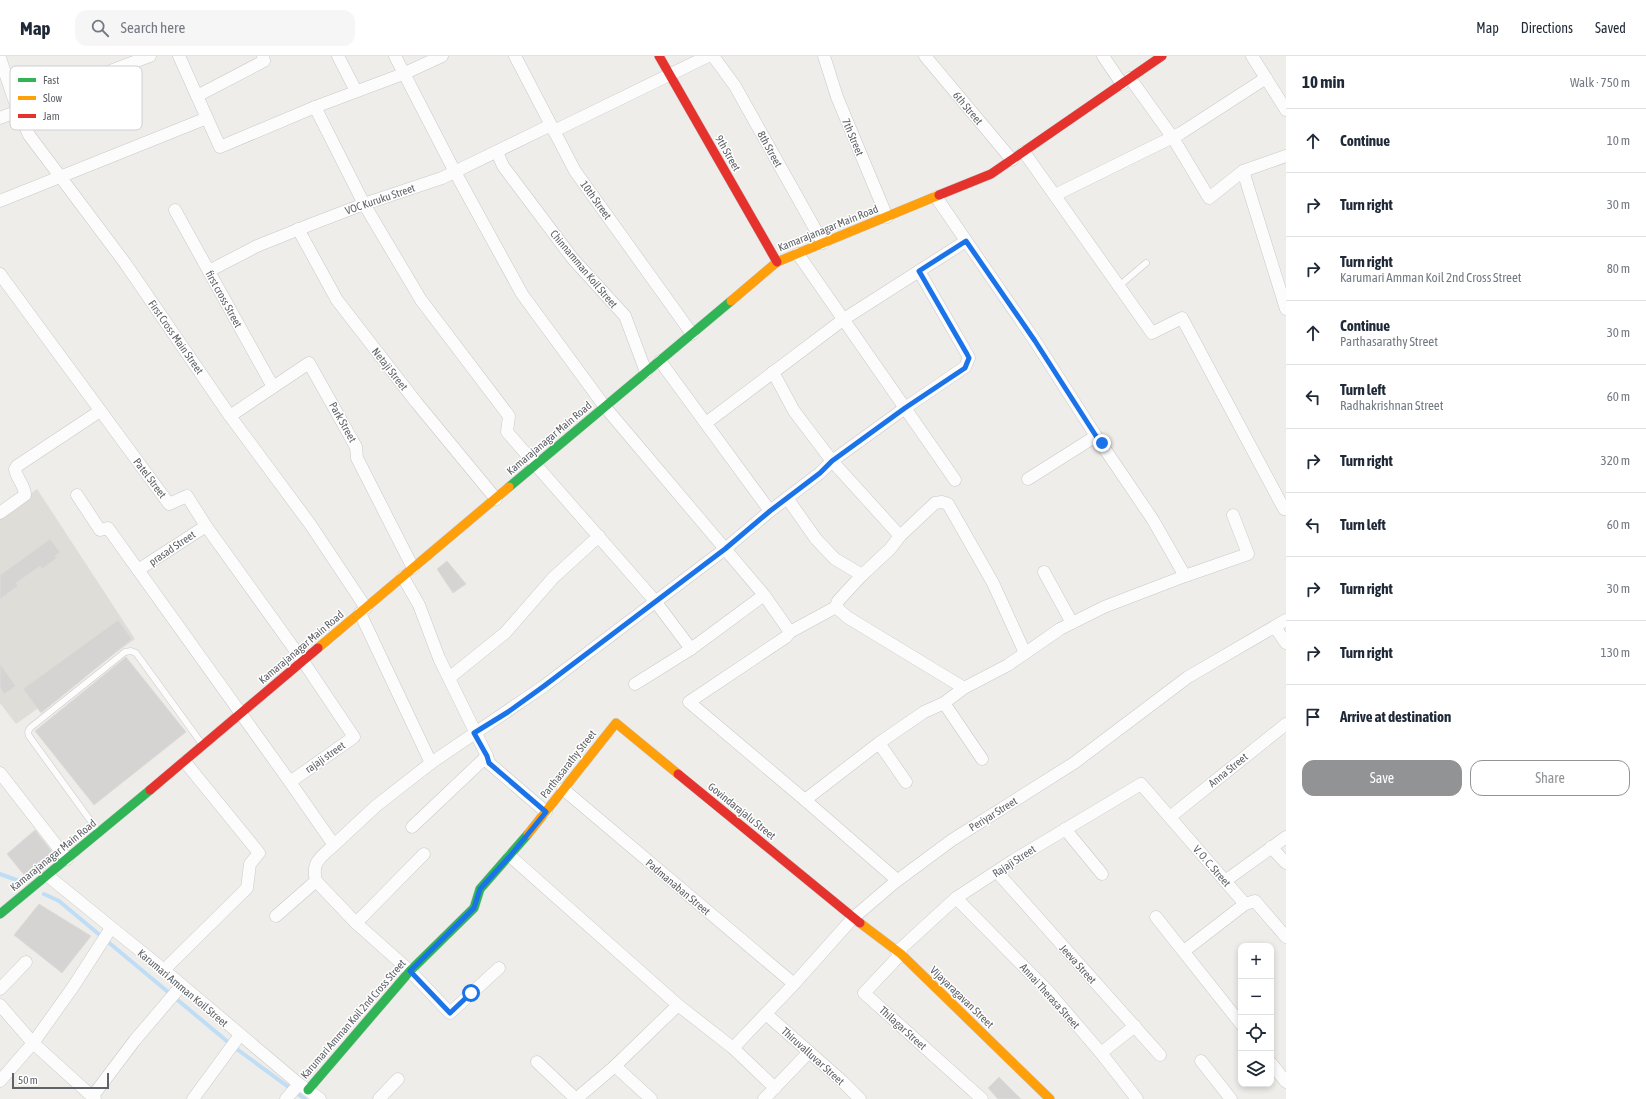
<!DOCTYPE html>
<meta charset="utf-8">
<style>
body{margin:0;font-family:"Asap Condensed",sans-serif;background:#f6f6f7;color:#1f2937}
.controls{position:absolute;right:12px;bottom:12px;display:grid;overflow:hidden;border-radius:8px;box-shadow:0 2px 6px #0003}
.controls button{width:36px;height:36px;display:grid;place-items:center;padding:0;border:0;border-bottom:1px solid #e0e1e3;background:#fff;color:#1f2937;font:20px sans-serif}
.scale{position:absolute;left:12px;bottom:10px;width:97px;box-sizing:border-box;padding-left:4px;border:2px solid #5f6267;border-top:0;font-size:11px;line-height:14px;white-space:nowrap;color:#5f6267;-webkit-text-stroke:3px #fff;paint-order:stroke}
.stop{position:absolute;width:12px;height:12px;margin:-9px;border:3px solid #1a73e8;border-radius:50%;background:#fff}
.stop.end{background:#1a73e8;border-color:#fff;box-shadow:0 1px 4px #0008}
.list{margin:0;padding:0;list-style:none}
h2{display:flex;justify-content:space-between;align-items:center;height:52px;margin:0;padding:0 16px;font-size:17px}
h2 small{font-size:13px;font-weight:400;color:#747a83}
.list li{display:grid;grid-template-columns:26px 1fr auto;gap:12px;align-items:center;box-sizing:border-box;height:64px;padding:0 16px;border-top:1px solid #e0e1e3}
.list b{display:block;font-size:15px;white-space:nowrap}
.list p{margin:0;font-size:13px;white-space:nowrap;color:#747a83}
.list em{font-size:13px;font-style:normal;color:#747a83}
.actions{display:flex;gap:8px;padding:12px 16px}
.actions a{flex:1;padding:9px 0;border:1px solid #919395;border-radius:12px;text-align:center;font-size:14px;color:#919395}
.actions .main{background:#919395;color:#fff}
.icon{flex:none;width:22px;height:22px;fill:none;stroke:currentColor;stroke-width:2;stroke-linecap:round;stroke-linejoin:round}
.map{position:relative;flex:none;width:1286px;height:1043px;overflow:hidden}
header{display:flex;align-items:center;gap:24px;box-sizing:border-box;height:56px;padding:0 20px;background:#fff;border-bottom:1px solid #e0e1e3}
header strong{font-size:19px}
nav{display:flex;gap:22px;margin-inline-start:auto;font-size:14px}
.search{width:280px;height:36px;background:#f6f6f7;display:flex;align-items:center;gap:10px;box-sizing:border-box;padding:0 14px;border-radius:12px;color:#747a83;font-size:15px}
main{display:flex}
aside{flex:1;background:#fff}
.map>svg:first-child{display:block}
.education{fill:#deddd8}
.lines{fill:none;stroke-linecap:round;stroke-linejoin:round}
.stream{stroke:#c0ddf6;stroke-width:4}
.building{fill:#d5d4d3;stroke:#dedcd9}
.lane-casing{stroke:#c9c9c9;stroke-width:7}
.street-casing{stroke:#c9c9c9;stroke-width:13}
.fast-casing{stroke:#cbcbcb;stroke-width:10}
.slow-casing{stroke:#cbcbcb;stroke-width:10}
.jam-casing{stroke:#cbcbcb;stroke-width:10}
.lane{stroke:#fcfcfc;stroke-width:6}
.street{stroke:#fcfcfc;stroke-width:12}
.fast{stroke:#30b455;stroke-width:9}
.slow{stroke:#ff9f0a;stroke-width:9}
.jam{stroke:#e5322d;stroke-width:9}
.route{stroke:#1a73e8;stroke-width:5}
.labels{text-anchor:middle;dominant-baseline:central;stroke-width:3;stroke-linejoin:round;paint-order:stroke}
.street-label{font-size:11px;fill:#5f6267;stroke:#fff}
.key{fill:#fff;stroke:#cfd0d1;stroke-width:1}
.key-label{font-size:11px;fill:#5f6267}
</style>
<header>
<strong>Map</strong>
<div class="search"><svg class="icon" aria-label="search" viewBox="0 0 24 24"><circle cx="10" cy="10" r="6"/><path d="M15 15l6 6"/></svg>Search here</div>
<nav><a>Map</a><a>Directions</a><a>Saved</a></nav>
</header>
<main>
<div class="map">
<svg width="1286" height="1043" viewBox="0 0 1286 1043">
<rect width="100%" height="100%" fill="#eeedea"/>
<path class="education" d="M37,433l98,150 -119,85 -16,-21v-187z"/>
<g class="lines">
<g class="stream">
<path d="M0,818l22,8"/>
<path d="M44,838l15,7 175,146 71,52"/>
</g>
</g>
<g class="building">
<path d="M50,483l10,13 -5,4 2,2 -15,11 -2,-3 -24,17 2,3 -18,13v-24z"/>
<path d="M447,505l19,23 -13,9 -16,-24z"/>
<path d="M118,564l14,19 -91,74 -18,-24z"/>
<path d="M126,601l60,75 -92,73 -59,-74z"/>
<path d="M0,608l16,22 -12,8 -4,-6z"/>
<path d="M35,774l18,23 -28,23 -18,-22z"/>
<path d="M39,848l52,32 -29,37 -48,-38z"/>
<path d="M999,1021l22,22h-23l-10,-11z"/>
</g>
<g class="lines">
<defs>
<g id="lane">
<path d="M1119,230l27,-23"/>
<path d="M98,775l-69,-95 -1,-4 2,-4 95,-76 6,-1 5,2 66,91"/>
</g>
<g id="street">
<path d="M179,0l41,91 95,-40 88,-33 39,-18"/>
<path d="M338,0l18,35"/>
<path d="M395,0l60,116 67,122 83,113 159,188 26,37"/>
<path d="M515,0l60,115 117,163"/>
<path d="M713,0l22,30 88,157"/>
<path d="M824,0l13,41 50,120"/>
<path d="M925,0l87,104"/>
<path d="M1103,0l19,28"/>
<path d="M1252,0l34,54"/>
<path d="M0,2l18,53 11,24 96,128 105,153 80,108 56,84"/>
<path d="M1130,22l43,60 36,60 34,-27 43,-15"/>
<path d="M197,40l67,-35 -1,-5"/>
<path d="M315,51l49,97 57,96 88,116 -2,16 148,169 36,48"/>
<path d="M0,62l18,-7 26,-15 106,-40"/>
<path d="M554,75l154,-75"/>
<path d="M497,96l6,14 70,93 52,57 21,56"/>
<path d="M1024,96l128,181 30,-15 102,191 2,-1"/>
<path d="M1243,115l43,138"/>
<path d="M1055,139l126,-62 85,-55"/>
<path d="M936,141l99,144 61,95 57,84 32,56 63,-22 -15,-39"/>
<path d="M0,145l207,-83"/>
<path d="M175,154l98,177"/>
<path d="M298,173l39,71 79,102 80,97"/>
<path d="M798,198l157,226"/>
<path d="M209,215l48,-25 55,-22 52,-20 78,-26 109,-53"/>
<path d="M0,218l169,230 18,-8 19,30 97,135 51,76 -64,45 -182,-254 -8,2 -23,-35"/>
<path d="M660,305l110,150"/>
<path d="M230,360l79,-53 47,84 1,11 56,110"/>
<path d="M706,367l138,-104 122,-78"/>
<path d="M1028,423l68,-43"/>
<path d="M787,442l29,41 19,20 27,16"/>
<path d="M0,457l25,-18c0,-10 -9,-17 -10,-26l2,-3 83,-55"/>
<path d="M900,480l-68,-75 73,-53 60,-41 4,-9 -2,-4 -48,-83"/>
<path d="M138,514l68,-44"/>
<path d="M1044,516l28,51"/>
<path d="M403,521l16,28 20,53 48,98 2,7 57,49"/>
<path d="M836,551l-46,25 -4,5 -97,65 116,98 92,80"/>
<path d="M360,557l71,150"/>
<path d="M1275,571l11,16"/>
<path d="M449,622l56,-45 48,-55 46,-42"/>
<path d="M635,628l56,-35 73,-54"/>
<path d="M964,632l-117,-71 -11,-10 2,-6 24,-26 28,-26 10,-13 35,-33 7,-1 6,2 45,79 32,70"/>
<path d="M879,687l27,39"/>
<path d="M982,703l-38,-56 20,-15 44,-23 52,-36 44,-22 81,-31"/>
<path d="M0,717l67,86"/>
<path d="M563,733l231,195"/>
<path d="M805,744l74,-57 45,-31 20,-9"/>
<path d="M1170,761l116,-93"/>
<path d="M412,771l75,-71"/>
<path d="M1065,773l37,45"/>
<path d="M334,789l42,-39 55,-43 113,-77 181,-137 45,-38 50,-38 12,-12 -38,-50 -21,-39"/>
<path d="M1271,791l15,16"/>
<path d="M510,800l168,149 55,43 42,40"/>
<path d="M997,816l163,183"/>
<path d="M48,820l116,94 135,114 21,15"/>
<path d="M316,825l40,42 54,48 40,42 49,-45"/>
<path d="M1225,825l61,-44"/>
<path d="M956,842l91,92 54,63 36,46"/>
<path d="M276,860l40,-35c-5,-19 5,-24 18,-36l-44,-63"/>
<path d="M1156,861l85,107"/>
<path d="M356,867l68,-69"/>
<path d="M1184,895l61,-47"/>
<path d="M897,896l59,-54 58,-38 127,-76 104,120 10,-3 31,36"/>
<path d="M901,898l-37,39 118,106"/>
<path d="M164,914l83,-82 3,-24 9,-11 -74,-91"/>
<path d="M0,933l26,-27"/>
<path d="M0,949l33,38 62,56"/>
<path d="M766,958l76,67 18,18"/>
<path d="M733,992l61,-64 59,-66 41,-35 58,-43 122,-77 114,-86 98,-57"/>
<path d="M1101,997l34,-27"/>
<path d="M1201,1005l30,38"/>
<path d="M537,1006l39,37"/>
<path d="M1271,1007l15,19"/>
<path d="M615,1010l36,33"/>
<path d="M0,1025l33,-38 40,-56 38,-59"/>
<path d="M92,1041l43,-57 46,-54"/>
<path d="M193,1043l47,-64"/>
<path d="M286,1043l13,-15"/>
<path d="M379,1043l19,-20"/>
<path d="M576,1043l39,-33 63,-61"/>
<path d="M764,1043l45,-47"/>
</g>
<g id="fast">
<path d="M509,431l222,-186"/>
<path d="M0,858l150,-124"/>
<path d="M308,1034l102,-119 64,-63 6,-19 48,-55"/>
</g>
<g id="slow">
<path d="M731,245l46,-39 162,-67"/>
<path d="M318,592l191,-161"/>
<path d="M528,778l88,-111 62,51"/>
<path d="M860,867l41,31 149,145"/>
</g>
<g id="jam">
<path d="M659,0l118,206"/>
<path d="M939,139l52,-21 171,-118"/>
<path d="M678,718l182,149"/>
<path d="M150,734l168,-142"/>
</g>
</defs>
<use href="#lane" class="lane-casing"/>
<use href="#street" class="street-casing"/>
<use href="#fast" class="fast-casing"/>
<use href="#slow" class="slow-casing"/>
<use href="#jam" class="jam-casing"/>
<use href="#lane" class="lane"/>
<use href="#street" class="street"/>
<use href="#fast" class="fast"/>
<use href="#slow" class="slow"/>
<use href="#jam" class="jam"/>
</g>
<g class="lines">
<path class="route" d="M471,937l-21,20 -40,-42 64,-63 6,-19 30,-33 36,-44 -57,-49 -2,-7 -13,-23 34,-21 36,-26 181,-137 45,-38 50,-38 12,-12 73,-53 60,-40 4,-10 -2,-4 -48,-83 47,-30 69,100 61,95 6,7"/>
</g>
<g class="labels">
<g class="street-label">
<text transform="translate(968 52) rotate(50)">6th Street</text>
<text transform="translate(853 81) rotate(67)">7th Street</text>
<text transform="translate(770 93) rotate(61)">8th Street</text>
<text transform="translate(728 97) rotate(60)">9th Street</text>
<text transform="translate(380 143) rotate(-19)">VOC Kuruku Street</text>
<text transform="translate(596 144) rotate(54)">10th Street</text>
<text transform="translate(828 172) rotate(-22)">Kamarajanagar Main Road</text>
<text transform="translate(584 213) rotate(50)">Chinnamman Koil Street</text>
<text transform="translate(224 243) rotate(61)">first cross Street</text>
<text transform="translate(176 281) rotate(55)">First Cross Main Street</text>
<text transform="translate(390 313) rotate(52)">Netaji Street</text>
<text transform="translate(343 366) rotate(61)">Park Street</text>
<text transform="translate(549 382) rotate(-40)">Kamarajanagar Main Road</text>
<text transform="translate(150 422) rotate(53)">Patel Street</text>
<text transform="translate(172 492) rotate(-34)">prasad Street</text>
<text transform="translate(301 591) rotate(-40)">Kamarajanagar Main Road</text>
<text transform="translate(325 701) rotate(-35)">rajaji street</text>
<text transform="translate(568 708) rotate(-52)">Parthasarathy Street</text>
<text transform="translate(1228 714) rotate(-39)">Anna Street</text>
<text transform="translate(742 755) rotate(39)">Govindarajalu Street</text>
<text transform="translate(993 758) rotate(-32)">Periyar Street</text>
<text transform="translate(53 799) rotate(-39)">Kamarajanagar Main Road</text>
<text transform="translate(1014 805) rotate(-33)">Rajaji Street</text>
<text transform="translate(1212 810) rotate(49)">V. O. C. Street</text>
<text transform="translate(678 831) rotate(40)">Padmanaban Street</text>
<text transform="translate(1078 908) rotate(48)">Jeeva Street</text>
<text transform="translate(183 932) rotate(40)">Karumari Amman Koil Street</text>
<text transform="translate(1050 940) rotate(48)">Annai Therasa Street</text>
<text transform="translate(962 941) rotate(44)">Vijayaragavan Street</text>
<text transform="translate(353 963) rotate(-49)">Karumari Amman Koil 2nd Cross Street</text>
<text transform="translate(903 972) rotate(42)">Thilagar Street</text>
<text transform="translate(813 1000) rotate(42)">Thiruvalluvar Street</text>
</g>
</g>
<rect x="10" y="10" width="132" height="64" rx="6" class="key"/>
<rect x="18" y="22" width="18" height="4" fill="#30b455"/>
<rect x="18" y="40" width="18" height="4" fill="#ff9f0a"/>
<rect x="18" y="58" width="18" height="4" fill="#e5322d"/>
<g class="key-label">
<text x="43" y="28">Fast</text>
<text x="43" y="46">Slow</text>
<text x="43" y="64">Jam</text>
</g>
</svg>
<div class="controls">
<button>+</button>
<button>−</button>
<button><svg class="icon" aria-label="locate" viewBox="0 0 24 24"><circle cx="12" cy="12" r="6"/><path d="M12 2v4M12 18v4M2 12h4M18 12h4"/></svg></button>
<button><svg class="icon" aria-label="layers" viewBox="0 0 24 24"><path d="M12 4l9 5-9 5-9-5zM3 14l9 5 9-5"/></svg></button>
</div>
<div class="scale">50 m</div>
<div class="stop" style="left:471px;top:937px"></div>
<div class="stop end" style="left:1102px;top:387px"></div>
</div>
<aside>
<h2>10 min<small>Walk · 750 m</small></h2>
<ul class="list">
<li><svg class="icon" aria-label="ahead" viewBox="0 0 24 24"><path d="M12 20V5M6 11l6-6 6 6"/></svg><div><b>Continue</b></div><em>10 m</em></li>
<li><svg class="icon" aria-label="right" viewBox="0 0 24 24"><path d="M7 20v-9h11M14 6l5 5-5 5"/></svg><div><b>Turn right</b></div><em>30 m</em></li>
<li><svg class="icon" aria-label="right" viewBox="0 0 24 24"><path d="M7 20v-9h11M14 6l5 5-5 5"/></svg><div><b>Turn right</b><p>Karumari Amman Koil 2nd Cross Street</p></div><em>80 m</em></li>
<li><svg class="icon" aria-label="ahead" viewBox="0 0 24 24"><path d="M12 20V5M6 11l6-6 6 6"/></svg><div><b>Continue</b><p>Parthasarathy Street</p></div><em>30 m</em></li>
<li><svg class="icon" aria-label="left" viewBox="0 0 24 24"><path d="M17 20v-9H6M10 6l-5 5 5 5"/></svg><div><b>Turn left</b><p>Radhakrishnan Street</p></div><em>60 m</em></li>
<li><svg class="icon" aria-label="right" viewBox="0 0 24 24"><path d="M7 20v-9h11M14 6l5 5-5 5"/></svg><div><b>Turn right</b></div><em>320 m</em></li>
<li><svg class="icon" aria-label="left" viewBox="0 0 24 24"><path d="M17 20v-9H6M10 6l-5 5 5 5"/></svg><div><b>Turn left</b></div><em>60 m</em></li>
<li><svg class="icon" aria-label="right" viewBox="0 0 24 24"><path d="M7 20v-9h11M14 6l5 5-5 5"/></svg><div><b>Turn right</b></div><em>30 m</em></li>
<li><svg class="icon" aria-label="right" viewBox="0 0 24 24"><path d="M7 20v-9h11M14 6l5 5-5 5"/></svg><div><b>Turn right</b></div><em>130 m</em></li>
<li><svg class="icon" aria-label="arrive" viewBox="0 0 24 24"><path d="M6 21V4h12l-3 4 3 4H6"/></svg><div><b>Arrive at destination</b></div></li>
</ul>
<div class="actions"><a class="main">Save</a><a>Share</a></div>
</aside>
</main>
